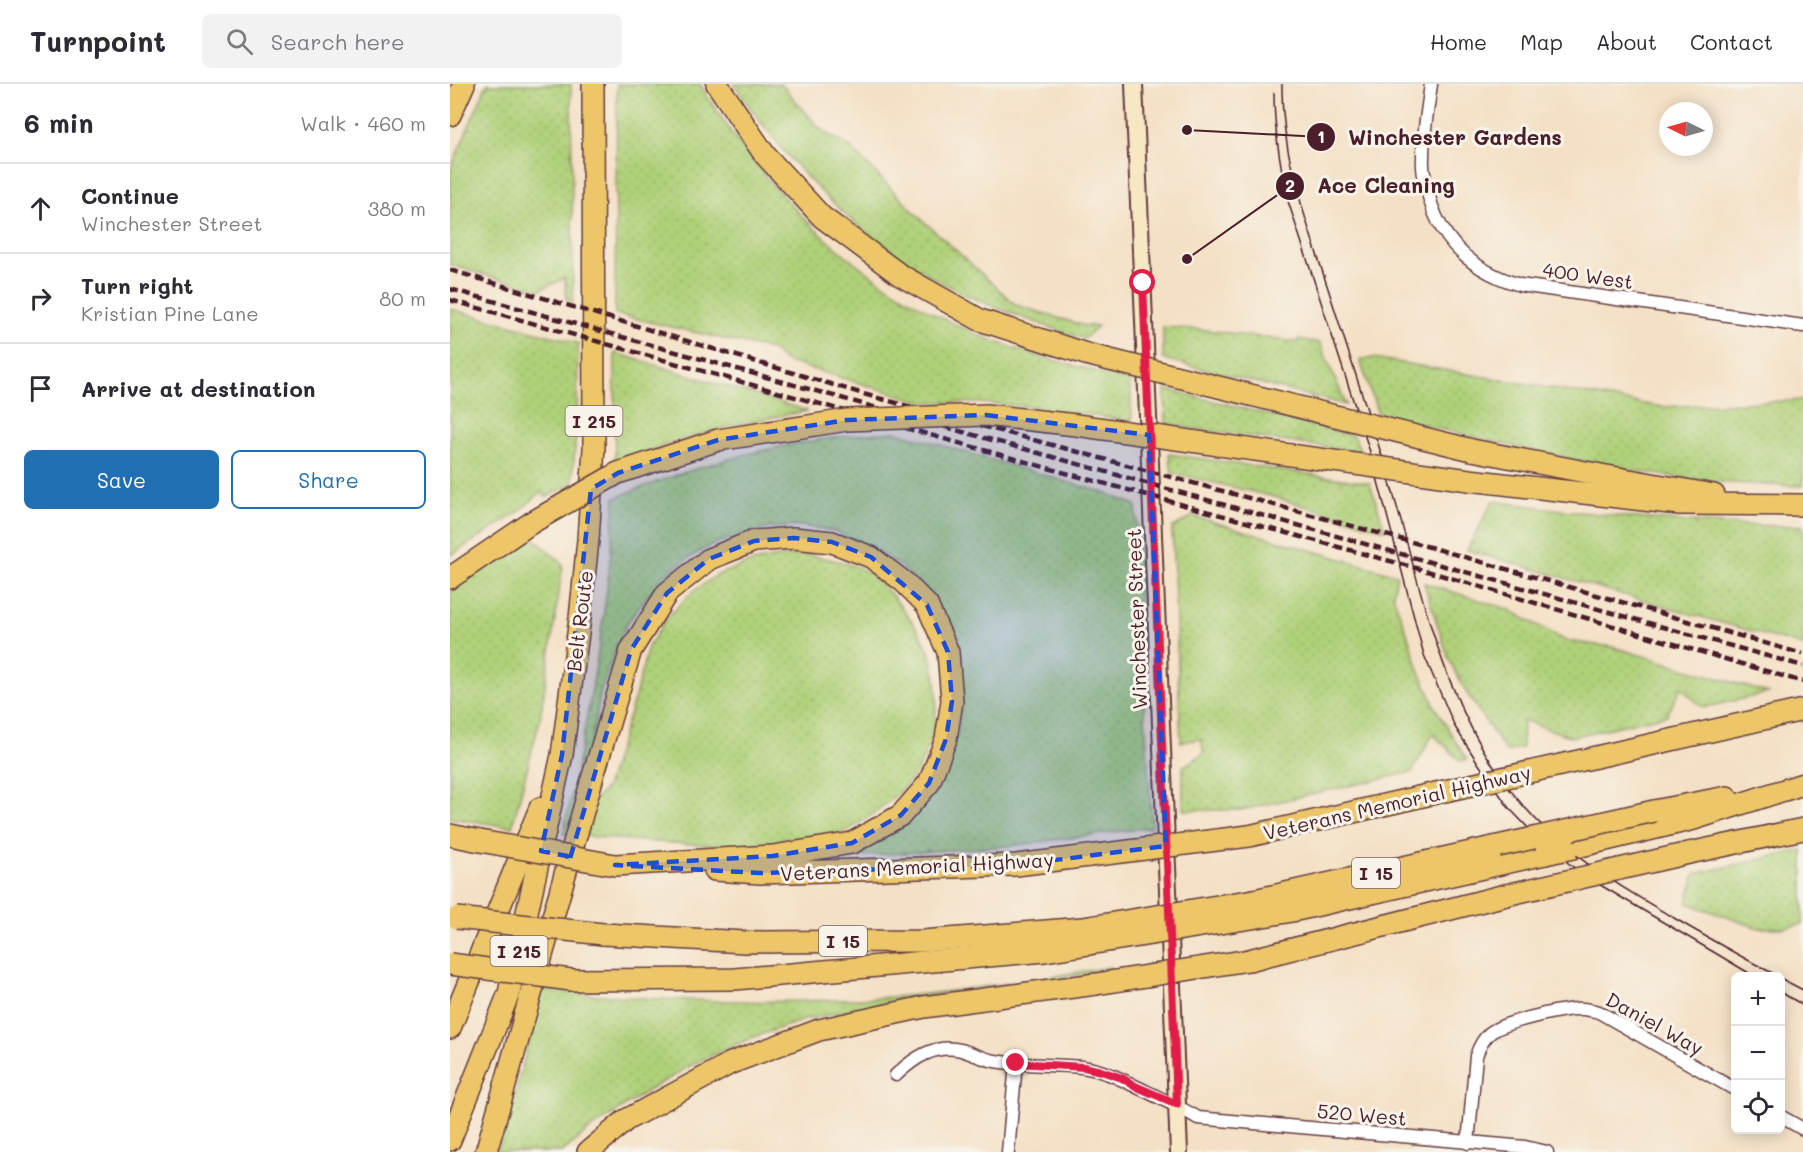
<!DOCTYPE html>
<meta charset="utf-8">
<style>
body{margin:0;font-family:Mali,sans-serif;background:#f2f2f3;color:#2b2b33}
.controls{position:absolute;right:18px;bottom:18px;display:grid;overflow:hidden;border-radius:9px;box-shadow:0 3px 15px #0003}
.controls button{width:54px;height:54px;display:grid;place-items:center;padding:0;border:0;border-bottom:2px solid #e1e1e2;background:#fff;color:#2b2b33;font:30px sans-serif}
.compass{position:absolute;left:1209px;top:18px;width:54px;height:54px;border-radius:50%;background:#fff;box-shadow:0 3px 15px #0003;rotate:275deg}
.stop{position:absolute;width:18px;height:18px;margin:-14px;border:4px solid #e11d48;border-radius:50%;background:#fff}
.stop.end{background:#e11d48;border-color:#fff;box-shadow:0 2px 6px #0008}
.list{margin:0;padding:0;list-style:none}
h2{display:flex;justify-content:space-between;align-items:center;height:78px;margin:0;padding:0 24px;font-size:26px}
h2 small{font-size:20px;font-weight:400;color:#7c7c81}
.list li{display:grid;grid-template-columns:39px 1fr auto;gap:18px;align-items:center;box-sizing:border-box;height:90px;padding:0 24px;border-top:2px solid #e1e1e2}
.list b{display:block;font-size:22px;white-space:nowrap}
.list p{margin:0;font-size:20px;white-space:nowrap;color:#7c7c81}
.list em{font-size:20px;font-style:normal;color:#7c7c81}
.actions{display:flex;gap:12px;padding:18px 24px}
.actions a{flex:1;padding:14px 0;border:2px solid #1f6fb2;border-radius:9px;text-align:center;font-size:21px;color:#1f6fb2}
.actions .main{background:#1f6fb2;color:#fff}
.icon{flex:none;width:33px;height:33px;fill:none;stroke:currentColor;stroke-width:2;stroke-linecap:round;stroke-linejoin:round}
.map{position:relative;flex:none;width:1353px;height:1068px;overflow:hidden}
header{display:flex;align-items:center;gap:36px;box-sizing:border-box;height:84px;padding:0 30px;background:#fff;border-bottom:2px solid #e1e1e2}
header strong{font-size:28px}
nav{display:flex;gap:33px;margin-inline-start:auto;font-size:21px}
.search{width:420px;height:54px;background:#f2f2f3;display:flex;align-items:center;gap:15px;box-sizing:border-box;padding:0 21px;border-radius:9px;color:#7c7c81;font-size:22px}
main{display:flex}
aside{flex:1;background:#fff}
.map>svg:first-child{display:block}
.grass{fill:url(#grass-dots);stroke:#7c7852;stroke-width:1.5}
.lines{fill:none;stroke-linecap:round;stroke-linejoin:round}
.street-casing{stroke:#643c42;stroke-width:15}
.secondary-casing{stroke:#643c42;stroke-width:20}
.highway-casing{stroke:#643c42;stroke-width:24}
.street{stroke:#fff;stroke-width:12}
.secondary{stroke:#f7e8c3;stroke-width:16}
.highway{stroke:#ecc669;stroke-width:21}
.tram{stroke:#4a1f2b;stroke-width:1.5}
.rail{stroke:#4a1f2b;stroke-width:4.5;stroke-dasharray:9 4.5;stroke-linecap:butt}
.highway-bridge-casing{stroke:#643c42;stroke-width:24;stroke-linecap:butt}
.highway-bridge{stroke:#ecc669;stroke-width:21}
.route{stroke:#e11d48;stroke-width:8}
.marked{fill:#1d4ed8;fill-opacity:0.2;stroke:#1d4ed8;stroke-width:4.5;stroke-dasharray:12 8;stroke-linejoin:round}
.labels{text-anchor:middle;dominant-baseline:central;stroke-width:6;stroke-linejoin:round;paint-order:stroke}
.shield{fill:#f7f3e8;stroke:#7e5f64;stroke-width:1.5}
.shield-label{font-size:18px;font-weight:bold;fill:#4a1f2b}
.street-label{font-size:20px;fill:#4a1f2b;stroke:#f7f3e8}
.leader{fill:none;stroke:#4a1f2b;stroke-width:2}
.callout-dot{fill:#4a1f2b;stroke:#f7f3e8;stroke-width:2}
.mark-label{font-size:18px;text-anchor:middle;font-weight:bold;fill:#fff}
.callout-label{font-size:21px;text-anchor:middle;font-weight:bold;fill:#4a1f2b;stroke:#f7f3e8;stroke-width:6;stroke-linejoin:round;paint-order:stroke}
</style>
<header>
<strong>Turnpoint</strong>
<div class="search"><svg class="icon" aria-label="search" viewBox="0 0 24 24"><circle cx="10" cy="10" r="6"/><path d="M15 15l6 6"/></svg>Search here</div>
<nav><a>Home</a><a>Map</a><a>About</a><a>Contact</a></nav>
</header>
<main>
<aside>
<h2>6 min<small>Walk · 460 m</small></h2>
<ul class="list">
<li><svg class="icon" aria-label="ahead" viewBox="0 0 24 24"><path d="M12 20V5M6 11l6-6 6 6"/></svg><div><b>Continue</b><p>Winchester Street</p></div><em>380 m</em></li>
<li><svg class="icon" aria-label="right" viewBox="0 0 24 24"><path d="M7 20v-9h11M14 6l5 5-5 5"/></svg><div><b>Turn right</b><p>Kristian Pine Lane</p></div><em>80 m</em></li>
<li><svg class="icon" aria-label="arrive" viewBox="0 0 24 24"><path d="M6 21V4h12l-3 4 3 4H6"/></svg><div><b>Arrive at destination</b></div></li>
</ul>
<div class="actions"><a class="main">Save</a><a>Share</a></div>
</aside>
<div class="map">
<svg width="1353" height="1068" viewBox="0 0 1353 1068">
<defs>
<pattern id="grass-dots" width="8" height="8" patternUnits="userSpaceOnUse" patternTransform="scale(1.5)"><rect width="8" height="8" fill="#afd078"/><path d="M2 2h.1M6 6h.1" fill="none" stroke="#98b268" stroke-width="1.8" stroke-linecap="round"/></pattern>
</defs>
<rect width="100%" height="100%" fill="#f7f3e8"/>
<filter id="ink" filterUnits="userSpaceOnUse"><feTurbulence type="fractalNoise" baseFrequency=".0167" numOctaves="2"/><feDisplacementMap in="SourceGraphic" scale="12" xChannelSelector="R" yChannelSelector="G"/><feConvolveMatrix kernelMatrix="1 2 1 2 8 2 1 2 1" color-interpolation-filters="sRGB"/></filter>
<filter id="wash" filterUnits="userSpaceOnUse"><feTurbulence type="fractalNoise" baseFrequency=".008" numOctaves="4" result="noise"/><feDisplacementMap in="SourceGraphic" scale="24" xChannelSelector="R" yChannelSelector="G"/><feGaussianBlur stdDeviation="1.35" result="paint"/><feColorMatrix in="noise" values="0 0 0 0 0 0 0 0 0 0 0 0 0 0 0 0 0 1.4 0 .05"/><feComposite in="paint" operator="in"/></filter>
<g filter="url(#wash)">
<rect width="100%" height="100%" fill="#f4e0c5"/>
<g class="grass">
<path d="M37,0h84l2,218 -7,-3 -1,-21 -26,12 -89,-25v-95z"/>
<path d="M167,0h83c72,120 167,209 299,259 43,16 88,26 131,37l2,41 -99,-14 -52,-4 -58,-1 -138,-41 -13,-11 -157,-36z"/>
<path d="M284,0h47l40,46 28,16 68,69 99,90 69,21h13l-14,13c-41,-14 -81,-27 -120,-45 -98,-47 -171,-121 -230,-210z"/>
<path d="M0,225l128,34 -1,80 -5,61 -26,13 -5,-5 -24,21 -67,43z"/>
<path d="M713,243l44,3 90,12 2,-3 21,4 26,62 -183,-46z"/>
<path d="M165,269l193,58c-47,8 -95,18 -141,34 -18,6 -35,14 -52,20z"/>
<path d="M923,274l289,49 141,-7v86c-38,-1 -76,-2 -114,-7 -105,-14 -208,-40 -311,-65l-18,-54z"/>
<path d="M715,305l189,47 7,16 -195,-27z"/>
<path d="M446,348l206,60 34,13 7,181 9,141 -143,19 -165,11 1,-3 18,-6 94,-111 6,-45 -7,-35 -26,-60 -27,-29 -30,-20 -39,-17 -32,-5 -32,2 -29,7 -27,9 -29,16 -22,17 -19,23 -18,25 -11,26 -14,39 -12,64 -21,80h-5c24,-111 46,-222 52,-336 90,-37 183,-61 281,-66z"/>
<path d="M719,370l201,29 15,47 -111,-33 -102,-24z"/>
<path d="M1043,417c103,14 206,25 310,25v120l-336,-96z"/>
<path d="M743,432l204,59 -4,20 15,41 11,34 17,39 31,51 -7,1 -27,-27 -21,38 -171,38h-58v-43l21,-14 -3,-14 -20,3 -9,-214z"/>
<path d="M84,454l29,26 -23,155 -28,108 -62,-9v-226l45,-32z"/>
<path d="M360,471c18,4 45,8 61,19 11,8 22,22 30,33 11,14 23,30 29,47 13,41 7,90 -19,126 -6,7 -14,13 -20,19 -17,15 -35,29 -56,37 -16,7 -37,7 -54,8 -66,4 -131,-2 -196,-8l8,-34 13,-14 28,-88 14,-53 18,-28 25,-26 26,-18 35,-13 31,-6z"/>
<path d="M974,499l84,26 58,32 47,6 155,46 -65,15 -22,-21 -14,28 -96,22 -48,-17 -1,28 -16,4 -41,-62 -17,-33z"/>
<path d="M1353,766v74l-20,4h-25l-71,-25 8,-29z"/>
<path d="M660,883v4l-211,29 -95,20 -50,17 -57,25 -51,30 -53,35 -31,25h-65l11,-31 34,-131c117,12 233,15 351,7 72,-5 145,-19 217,-30z"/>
</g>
</g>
<g filter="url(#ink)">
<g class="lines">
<defs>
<g id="street">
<path d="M981,0c-3,24 -8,49 -8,73 -1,13 2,24 5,36 12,49 45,78 92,92l283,41"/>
<path d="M446,991c18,-17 38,-31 65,-25 11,3 22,9 34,11 29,5 58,3 87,6 21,3 37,11 55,20 21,10 41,19 61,31l327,29 22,5"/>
<path d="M1330,1032l23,13"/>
<path d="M1018,1059l8,-87c3,-9 7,-17 14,-23 13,-11 69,-23 86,-24 8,-1 15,1 23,3l137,78"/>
<path d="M558,1068l8,-89"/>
</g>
<path id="secondary" d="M684,0l45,1068"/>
<g id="highway">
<path d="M267,0l48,71 57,62 78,58 80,45 106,34"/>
<path d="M0,31l14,-31"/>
<path d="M1022,366l129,25 113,20"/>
<path d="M1019,396l210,24 124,1"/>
<path d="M0,494l81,-55"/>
<path d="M1155,671l198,-45"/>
<path d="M1204,727l73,-14"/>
<path d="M0,751l30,6"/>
<path d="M799,752l200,-46"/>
<path d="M1118,765l126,-30 109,-35"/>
<path d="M1239,769l114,-24"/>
<path d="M265,786l45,3 256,-8 73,-9"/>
<path d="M804,816l244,-54"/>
<path d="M802,834l40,-7 253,-57"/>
<path d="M153,850l142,8 178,-1 160,-13"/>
<path d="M799,876l257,-65"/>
<path d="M121,896l164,-1 310,-28 44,-7"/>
<path d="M0,944l90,-220"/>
<path d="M0,1056l59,-147 53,-238 18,-137 8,-78 6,-92 -1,-364"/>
<path d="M36,1068l107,-376 38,-126 36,-57 42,-34 45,-18 40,-3 38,4 39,15 33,25 23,23 21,47 4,49 -6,38 -17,44 -28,32 -49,28 -79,13 -158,9"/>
<path d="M138,1068l38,-32 105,-57 88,-33 105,-23 172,-23"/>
</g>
</defs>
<use href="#street" class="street-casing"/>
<use href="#secondary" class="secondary-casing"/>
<use href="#highway" class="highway-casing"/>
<use href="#street" class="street"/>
<use href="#secondary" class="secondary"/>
<use href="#highway" class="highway"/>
<g class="tram">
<path d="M832,0c-1,66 21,127 41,189 19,60 39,120 58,180 38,118 56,251 139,349 44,52 96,82 154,116 34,20 69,40 104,58"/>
<path d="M824,9c0,37 6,72 14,108l83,254 53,200 31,72 23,36 31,45 30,31 34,28 29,19 152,90"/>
<path d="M1330,894l23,12"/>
<path d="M1330,908l23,13"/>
</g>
<g class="rail">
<path d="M0,186l417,125 552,149 384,110"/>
<path d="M0,205l1353,377"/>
<path d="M0,216l612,172 365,99 376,111"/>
</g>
<defs>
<g id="highway-bridge">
<path d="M636,270l386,96"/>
<path d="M81,439l87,-50 100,-33 129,-20 139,-5 90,10 393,55"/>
<path d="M999,706l156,-35"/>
<path d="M30,757l135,24"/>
<path d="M1048,762l156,-35"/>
<path d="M1095,770l23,-5"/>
<path d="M639,772l160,-20"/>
<path d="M1056,811l183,-42"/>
<path d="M7,834l146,16"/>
<path d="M633,844l171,-28"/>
<path d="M639,860l163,-26"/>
<path d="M0,880l121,16"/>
<path d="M646,900l153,-24"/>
</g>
</defs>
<use href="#highway-bridge" class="highway-bridge-casing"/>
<use href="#highway-bridge" class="highway-bridge"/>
</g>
</g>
<g class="lines" filter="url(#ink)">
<path class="route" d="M566,979l68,4 17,4 21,7 13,8 42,18 -34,-821"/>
</g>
<path class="marked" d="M536,331l163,20 17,411 -150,19 -256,8 -145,-8 158,-9 79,-13 49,-28 28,-32 17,-44 6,-38 -4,-49 -21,-47 -56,-48 -39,-15 -38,-4 -40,3 -45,18 -42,34 -36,57 -62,212 -2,-6 -26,-5 21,-96 29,-266 27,-16 100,-33 129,-20z"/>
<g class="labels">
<g class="shield">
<rect x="115.5" y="322" width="57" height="30" rx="4.5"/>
<rect x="902" y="774" width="48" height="30" rx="4.5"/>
<rect x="369" y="842" width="48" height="30" rx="4.5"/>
<rect x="40.5" y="852" width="57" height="30" rx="4.5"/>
</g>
<g class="shield-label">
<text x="144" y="337">I 215</text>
<text x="926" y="789">I 15</text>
<text x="393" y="857">I 15</text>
<text x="69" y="867">I 215</text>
</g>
<g class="street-label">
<text transform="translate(1138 191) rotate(8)">400 West</text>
<text transform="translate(686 535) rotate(-92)">Winchester Street</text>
<text transform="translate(129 537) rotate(-83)">Belt Route</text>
<text transform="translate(947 718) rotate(-13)">Veterans Memorial Highway</text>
<text transform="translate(467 782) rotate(-3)">Veterans Memorial Highway</text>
<text transform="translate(1205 939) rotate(29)">Daniel Way</text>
<text transform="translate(912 1030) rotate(5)">520 West</text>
</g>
</g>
<path class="leader" d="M737 46L871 53M737 175L840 102"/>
<g class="callout-dot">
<circle cx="737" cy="46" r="6"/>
<circle cx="737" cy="175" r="6"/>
<circle cx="871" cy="53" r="15"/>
<circle cx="840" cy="102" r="15"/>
</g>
<g class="mark-label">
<text x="871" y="59">1</text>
<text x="840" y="108">2</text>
</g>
<g class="callout-label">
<text x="1005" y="61">Winchester Gardens</text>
<text x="936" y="109">Ace Cleaning</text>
</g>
</svg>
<div class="controls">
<button>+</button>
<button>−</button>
<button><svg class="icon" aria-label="locate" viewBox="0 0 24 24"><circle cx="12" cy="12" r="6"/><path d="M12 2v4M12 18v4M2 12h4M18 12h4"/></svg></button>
</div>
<svg class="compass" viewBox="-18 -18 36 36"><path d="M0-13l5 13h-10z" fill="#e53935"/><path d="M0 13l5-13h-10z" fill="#7c7c81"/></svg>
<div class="stop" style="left:693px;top:199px"></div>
<div class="stop end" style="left:566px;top:979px"></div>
</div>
</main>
